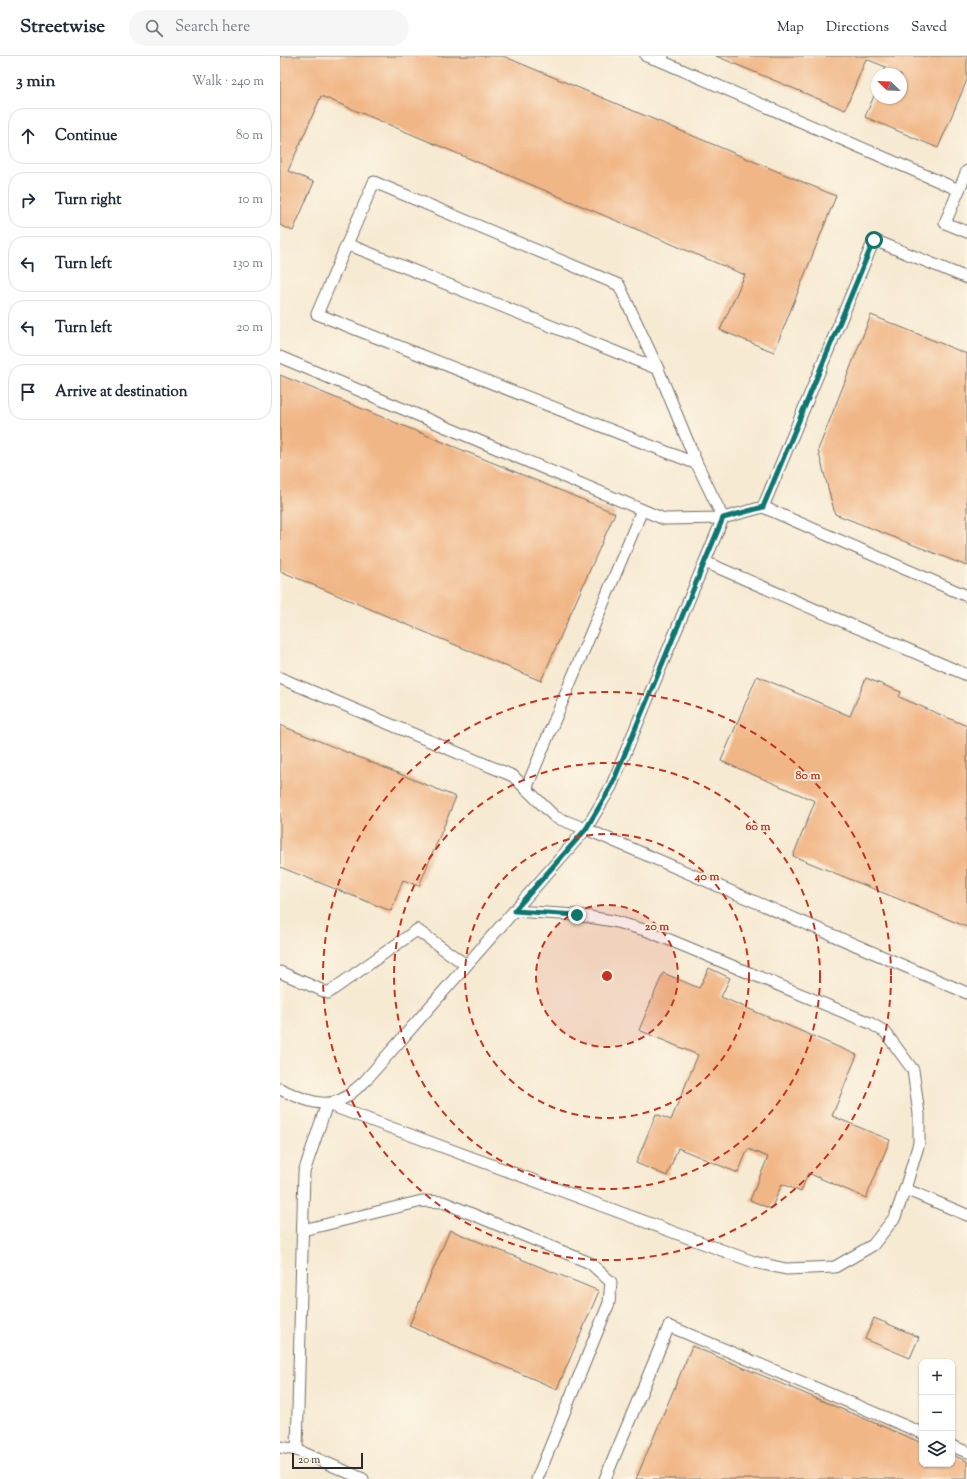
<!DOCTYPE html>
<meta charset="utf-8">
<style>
body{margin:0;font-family:"Sorts Mill Goudy",serif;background:#f6f6f7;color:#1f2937}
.controls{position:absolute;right:12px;bottom:12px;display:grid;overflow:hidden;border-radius:8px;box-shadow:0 1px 3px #0004}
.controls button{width:36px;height:36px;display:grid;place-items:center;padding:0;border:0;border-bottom:1px solid #e0e1e3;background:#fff;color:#1f2937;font:20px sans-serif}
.compass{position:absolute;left:591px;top:12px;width:36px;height:36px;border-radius:50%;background:#fff;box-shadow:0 1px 3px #0004;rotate:293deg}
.scale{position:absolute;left:12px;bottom:10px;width:71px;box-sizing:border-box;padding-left:4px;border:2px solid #2b2b2b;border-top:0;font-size:11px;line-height:14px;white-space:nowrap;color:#2b2b2b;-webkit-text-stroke:3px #fcf5e5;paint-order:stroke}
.stop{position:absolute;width:12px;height:12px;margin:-9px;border:3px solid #0f766e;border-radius:50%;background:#fff}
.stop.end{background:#0f766e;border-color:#fff;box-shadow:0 1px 4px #0008}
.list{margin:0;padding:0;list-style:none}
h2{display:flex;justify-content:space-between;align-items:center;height:52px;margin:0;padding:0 16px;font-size:17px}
h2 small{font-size:13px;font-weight:400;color:#747a83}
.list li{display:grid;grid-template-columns:26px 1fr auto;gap:12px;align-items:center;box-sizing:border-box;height:56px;margin:0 8px 8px;padding:0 8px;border:1px solid #e0e1e3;border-radius:16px}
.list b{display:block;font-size:15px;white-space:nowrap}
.list em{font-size:13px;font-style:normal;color:#747a83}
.icon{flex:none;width:22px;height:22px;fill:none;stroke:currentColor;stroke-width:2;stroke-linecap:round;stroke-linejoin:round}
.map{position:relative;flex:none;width:687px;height:1423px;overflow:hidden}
header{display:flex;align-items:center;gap:24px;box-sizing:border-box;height:56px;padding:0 20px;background:#fff;border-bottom:1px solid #e0e1e3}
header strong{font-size:19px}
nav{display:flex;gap:22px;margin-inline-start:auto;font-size:14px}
.search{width:280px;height:36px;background:#f6f6f7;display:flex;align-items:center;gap:10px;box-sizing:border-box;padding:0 14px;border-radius:22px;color:#747a83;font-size:15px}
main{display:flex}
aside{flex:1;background:#fff}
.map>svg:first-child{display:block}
.building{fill:#f1b686}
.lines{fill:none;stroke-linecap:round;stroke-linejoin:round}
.service-casing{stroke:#726e66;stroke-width:13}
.service{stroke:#fff;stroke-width:11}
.route{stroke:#0f766e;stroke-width:5}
.ring{fill:none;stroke:#c8321e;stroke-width:2;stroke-dasharray:7 5}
.centre{fill:#c8321e;stroke:#fcf5e5;stroke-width:2}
.ring-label{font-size:12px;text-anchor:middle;font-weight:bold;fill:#c8321e;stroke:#fcf5e5;stroke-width:3.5;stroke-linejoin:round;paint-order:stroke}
</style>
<header>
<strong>Streetwise</strong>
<div class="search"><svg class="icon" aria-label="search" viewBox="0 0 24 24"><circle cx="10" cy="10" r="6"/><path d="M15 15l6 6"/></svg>Search here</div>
<nav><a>Map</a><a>Directions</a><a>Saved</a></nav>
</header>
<main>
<aside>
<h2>3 min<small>Walk · 240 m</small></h2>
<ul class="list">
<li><svg class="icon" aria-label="ahead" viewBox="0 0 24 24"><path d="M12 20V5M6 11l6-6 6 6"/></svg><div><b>Continue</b></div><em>80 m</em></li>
<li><svg class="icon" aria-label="right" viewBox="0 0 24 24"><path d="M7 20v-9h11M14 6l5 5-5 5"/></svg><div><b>Turn right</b></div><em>10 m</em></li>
<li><svg class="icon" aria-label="left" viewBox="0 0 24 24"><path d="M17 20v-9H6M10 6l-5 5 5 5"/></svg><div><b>Turn left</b></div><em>130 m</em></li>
<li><svg class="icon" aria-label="left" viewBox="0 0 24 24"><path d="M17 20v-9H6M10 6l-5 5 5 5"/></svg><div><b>Turn left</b></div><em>20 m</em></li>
<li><svg class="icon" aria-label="arrive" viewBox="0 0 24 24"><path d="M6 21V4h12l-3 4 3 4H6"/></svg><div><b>Arrive at destination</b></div></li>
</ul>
</aside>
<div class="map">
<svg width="687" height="1423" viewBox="0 0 687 1423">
<rect width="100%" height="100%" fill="#fcf5e5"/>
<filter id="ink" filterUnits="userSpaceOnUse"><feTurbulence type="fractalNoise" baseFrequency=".025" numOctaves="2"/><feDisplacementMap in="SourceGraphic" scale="8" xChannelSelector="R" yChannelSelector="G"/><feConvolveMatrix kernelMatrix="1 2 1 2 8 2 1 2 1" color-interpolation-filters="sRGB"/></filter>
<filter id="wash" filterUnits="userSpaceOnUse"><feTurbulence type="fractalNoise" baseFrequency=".012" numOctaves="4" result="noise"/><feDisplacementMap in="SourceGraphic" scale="16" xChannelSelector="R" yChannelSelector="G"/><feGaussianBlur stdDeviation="0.9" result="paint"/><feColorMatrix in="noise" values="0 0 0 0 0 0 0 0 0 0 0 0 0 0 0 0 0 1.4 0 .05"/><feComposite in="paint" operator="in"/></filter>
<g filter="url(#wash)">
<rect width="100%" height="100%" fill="#f7ead3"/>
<g id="blocks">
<g class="building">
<path d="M0,0h223l333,140 -62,156 -54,-22 25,-55 -424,-179 -33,75 26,11 -21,49 -13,-6z"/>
<path d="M436,0h251v24l-29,68 -73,-31 12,-28v9h24v-24h-18l3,-7 -20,-8 -21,51z"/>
<path d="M591,259l96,39v212l-132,-52 -17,-64z"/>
<path d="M0,319l335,138 -74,168 -261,-110z"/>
<path d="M477,620l93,40 16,-38 35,14 -2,5 68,29v201l-174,-71 22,-55 -94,-40z"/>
<path d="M0,669l176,72 -37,89 -16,-6 -12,31 -111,-44z"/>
<path d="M429,912l21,10 -9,19 136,58 -25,61 58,24 -24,58 -58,-25 -7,19 -19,-8 -11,25 -21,-9 18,-43 -20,-8 -10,24 -60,-25 -11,28 -31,-13 20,-49 15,6 27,-65 -59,-25 24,-57 36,15z"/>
<path d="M170,1174l149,61 -42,98 -148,-63z"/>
<path d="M594,1262l45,19 -9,21 -45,-19z"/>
<path d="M412,1290l230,97v21h30v-9l15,6v18h-331z"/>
</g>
</g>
</g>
<g filter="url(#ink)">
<use href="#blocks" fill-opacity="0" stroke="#726e66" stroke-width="1"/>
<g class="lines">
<defs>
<g id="service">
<path d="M366,0l15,5"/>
<path d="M383,0l-2,5 298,129"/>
<path d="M687,115l-22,52 22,9"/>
<path d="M67,188l27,-62 245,103 39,84"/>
<path d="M0,301l384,162 59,-1 40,-11 204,89"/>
<path d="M483,451l111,-267 93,38"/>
<path d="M425,506l262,113"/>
<path d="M0,622l233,98 42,41 31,12 381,164"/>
<path d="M246,733l116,-279"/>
<path d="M234,855l63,4 36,6 35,10 222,92 15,9 28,38 6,44v29l-14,46"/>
<path d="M0,916l48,21 89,-63 49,35"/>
<path d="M0,1033c20,9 45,22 66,8 6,-4 12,-10 18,-15l222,-253 25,-42 112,-269 -26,-54 -39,-95 -311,-125 -30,70 380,150"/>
<path d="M23,1174l119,-29 21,1 147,61 21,19 -2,21 -72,176"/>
<path d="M672,1390l15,6"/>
<path d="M0,1391l17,3"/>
<path d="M83,1423l-66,-29 7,-278 23,-68 427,158 32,7 49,-2 38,-22 22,-28 10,-28 62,26"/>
<path d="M325,1423l64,-153 253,107"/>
</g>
</defs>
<use href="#service" class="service-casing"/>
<use href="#service" class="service"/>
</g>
</g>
<g class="lines" filter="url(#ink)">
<path class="route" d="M297,859l-63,-4 72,-82 25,-42 112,-269 40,-11 111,-267"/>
</g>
<circle cx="327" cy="920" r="71" fill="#c8321e" fill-opacity=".12"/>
<g class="ring">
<circle cx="327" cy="920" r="71"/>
<circle cx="327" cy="920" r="142"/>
<circle cx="327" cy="920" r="213"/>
<circle cx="327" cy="920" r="284"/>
</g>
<circle cx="327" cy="920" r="6" class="centre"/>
<g class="ring-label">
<text x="528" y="723">80 m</text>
<text x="478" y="774">60 m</text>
<text x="427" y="824">40 m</text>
<text x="377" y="874">20 m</text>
</g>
</svg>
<div class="controls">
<button>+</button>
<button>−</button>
<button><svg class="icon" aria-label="layers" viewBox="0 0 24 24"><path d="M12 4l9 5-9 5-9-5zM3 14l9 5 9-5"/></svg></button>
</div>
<svg class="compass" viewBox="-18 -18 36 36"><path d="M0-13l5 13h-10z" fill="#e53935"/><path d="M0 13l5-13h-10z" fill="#747a83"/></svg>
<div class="scale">20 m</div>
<div class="stop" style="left:594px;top:184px"></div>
<div class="stop end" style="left:297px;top:859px"></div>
</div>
</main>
